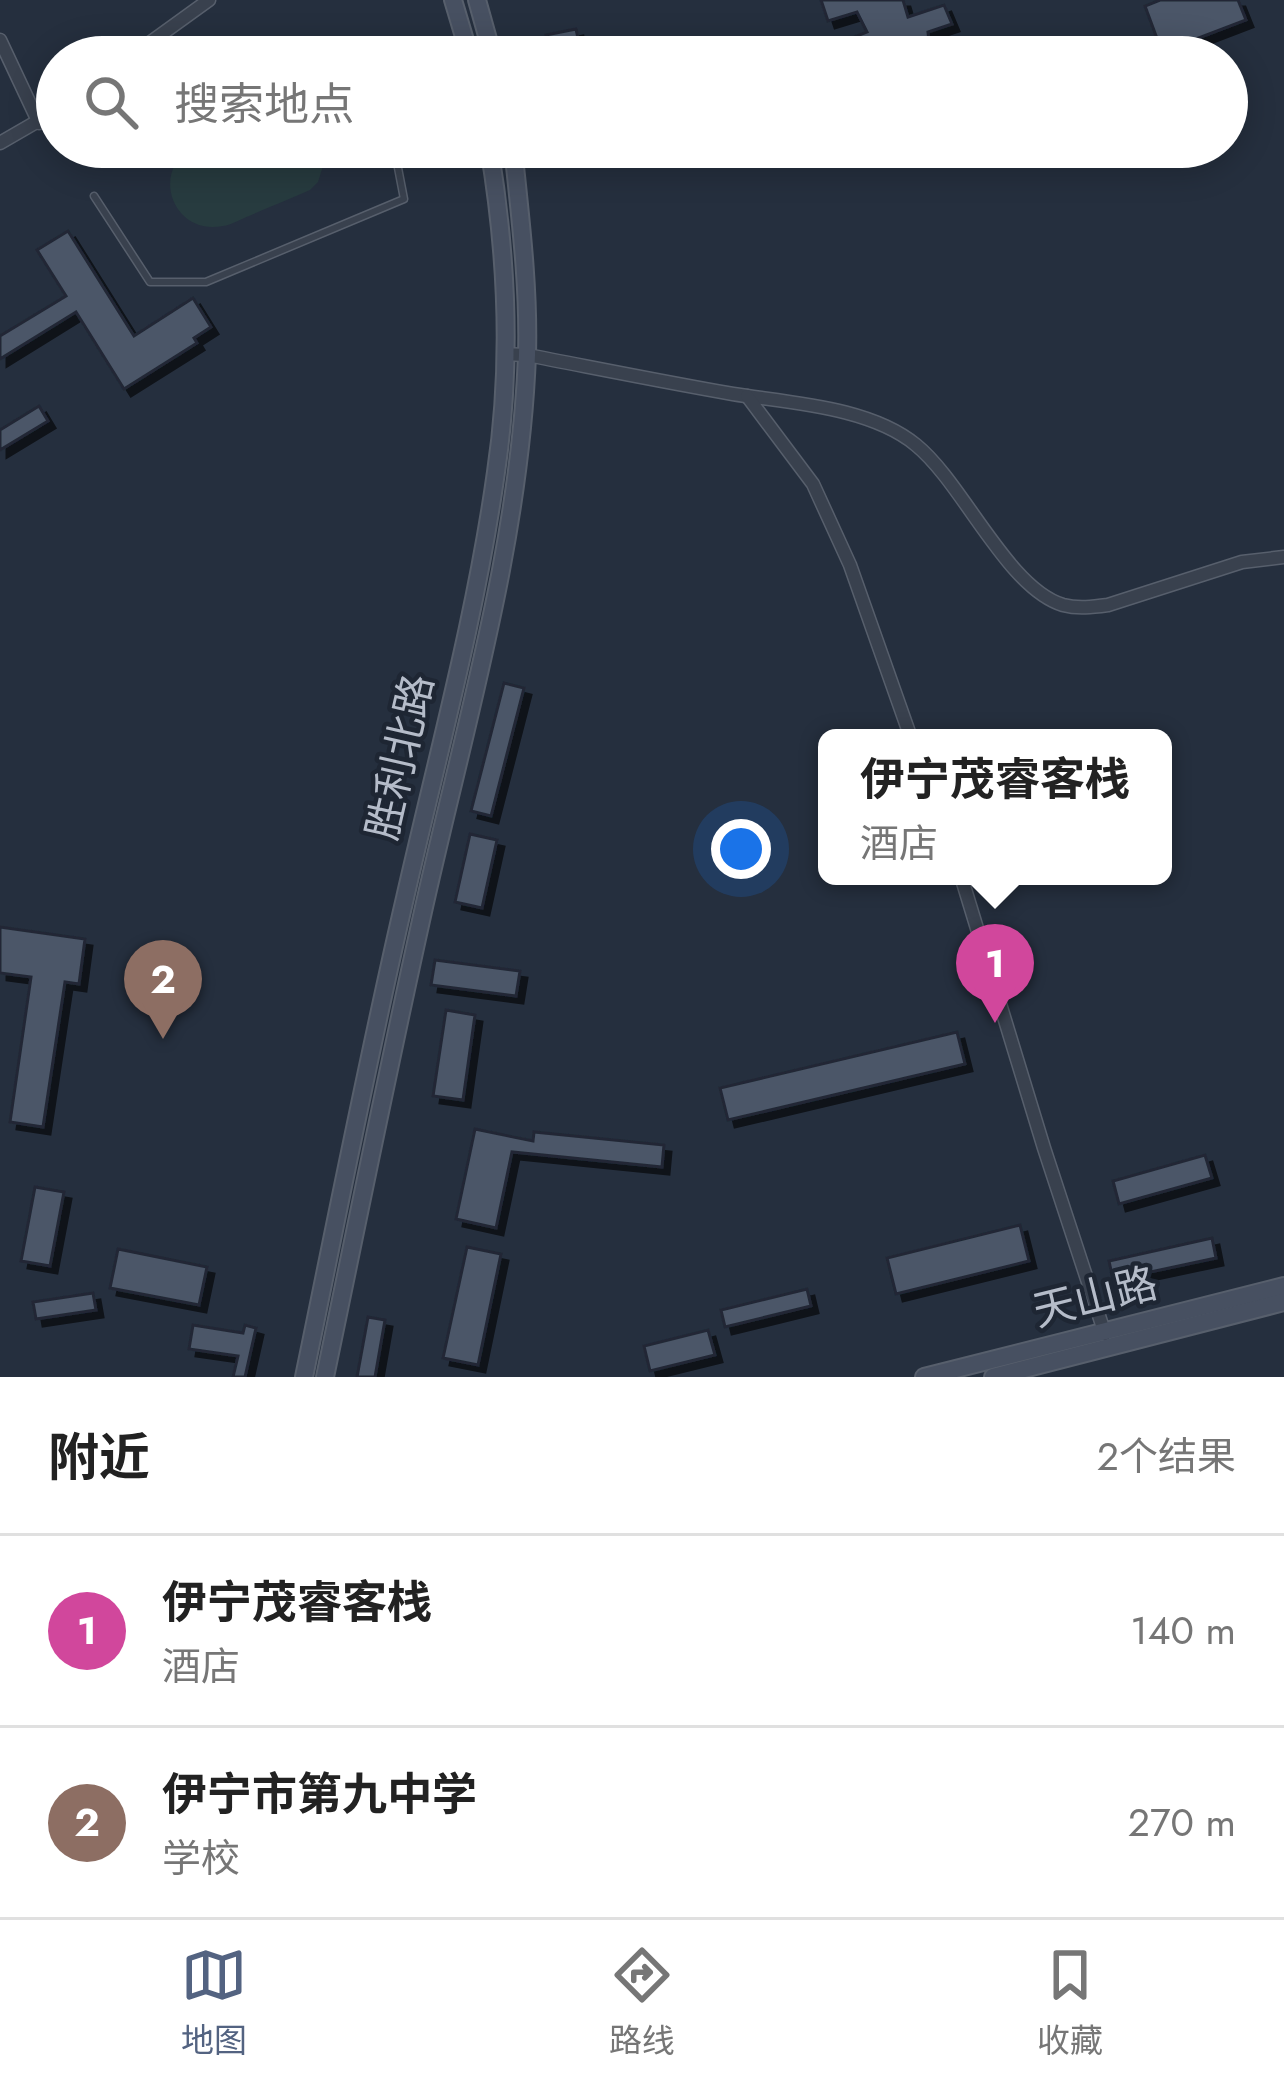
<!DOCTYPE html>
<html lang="zh">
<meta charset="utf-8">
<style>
body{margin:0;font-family:Jost,"Noto Sans SC",sans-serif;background:#f6f6f6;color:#222}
.you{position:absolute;left:741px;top:849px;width:42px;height:42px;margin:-30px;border:9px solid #fff;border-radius:50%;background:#1a73e8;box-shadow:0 0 0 18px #1a73e833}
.badge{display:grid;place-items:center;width:78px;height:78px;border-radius:50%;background:#536381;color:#fff;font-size:39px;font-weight:700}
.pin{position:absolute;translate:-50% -99px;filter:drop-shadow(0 3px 6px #0008)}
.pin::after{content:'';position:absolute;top:63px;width:42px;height:36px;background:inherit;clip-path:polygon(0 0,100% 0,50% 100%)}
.popup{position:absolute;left:818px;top:729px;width:354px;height:156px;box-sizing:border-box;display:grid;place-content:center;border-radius:18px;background:#fff;filter:drop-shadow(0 3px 9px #0005);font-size:39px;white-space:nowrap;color:#767676}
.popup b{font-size:45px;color:#222}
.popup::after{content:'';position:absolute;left:50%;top:100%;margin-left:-24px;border:24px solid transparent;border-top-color:#fff}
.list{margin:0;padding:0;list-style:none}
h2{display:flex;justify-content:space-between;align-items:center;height:156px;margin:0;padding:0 48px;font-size:51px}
h2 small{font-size:39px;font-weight:400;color:#767676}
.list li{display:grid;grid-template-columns:78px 1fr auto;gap:36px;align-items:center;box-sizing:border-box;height:192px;padding:0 48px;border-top:3px solid #e0e0e0}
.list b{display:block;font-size:45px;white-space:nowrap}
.list p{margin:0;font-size:39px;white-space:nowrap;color:#767676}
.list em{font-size:39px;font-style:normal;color:#767676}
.icon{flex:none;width:66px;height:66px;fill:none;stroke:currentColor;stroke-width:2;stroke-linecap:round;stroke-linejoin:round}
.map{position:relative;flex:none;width:1284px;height:1377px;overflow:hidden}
.search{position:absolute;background:#fff;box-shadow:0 6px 30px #0003;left:36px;right:36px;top:36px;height:132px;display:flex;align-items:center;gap:30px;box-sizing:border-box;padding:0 42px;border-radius:66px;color:#767676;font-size:45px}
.sheet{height:540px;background:#fff}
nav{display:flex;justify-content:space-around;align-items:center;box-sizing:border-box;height:168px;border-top:3px solid #e0e0e0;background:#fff;font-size:33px;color:#767676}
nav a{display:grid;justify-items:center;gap:6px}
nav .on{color:#536381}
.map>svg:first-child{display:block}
.green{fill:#273b3f}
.building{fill:#4b5667;stroke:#202835;stroke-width:3;filter:url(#shadow)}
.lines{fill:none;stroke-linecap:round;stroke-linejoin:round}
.service-casing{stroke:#575f6c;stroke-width:9}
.minor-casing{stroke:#575f6c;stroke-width:15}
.secondary-casing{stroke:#575f6c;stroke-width:20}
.service{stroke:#39414e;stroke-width:6}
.minor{stroke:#39414e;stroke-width:12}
.secondary{stroke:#475061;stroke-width:16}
.labels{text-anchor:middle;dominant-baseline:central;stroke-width:9;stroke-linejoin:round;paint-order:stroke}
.street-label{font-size:42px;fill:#b5bcc9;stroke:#1e2633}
</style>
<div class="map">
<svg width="1284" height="1377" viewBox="0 0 1284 1377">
<defs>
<filter id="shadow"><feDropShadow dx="7" dy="7" stdDeviation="0" flood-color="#0009"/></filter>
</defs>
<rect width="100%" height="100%" fill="#252f3e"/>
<path class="green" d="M191,147h136l1,3 -10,32 -8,8c-20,9 -41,17 -61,26 -8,3 -18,9 -26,10 -49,10 -73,-52 -32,-79z"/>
<g class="building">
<path d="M821,0h82l5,17 36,-12 8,19 -24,8 1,10 -44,15h-47l-4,-12 33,-13 -10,-20 -29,9z"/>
<path d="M1160,0h78l8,20 -84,32 -17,-46z"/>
<path d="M576,29l6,28h-31l-5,-22z"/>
<path d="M68,231l66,105 59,-38 18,29 -17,11 3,5 -73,46 -48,-77 -76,47v-23l66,-40 -29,-46z"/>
<path d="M39,406l9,15 -48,29v-20z"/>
<path d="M504,683l20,5 -33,128 -20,-5z"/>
<path d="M470,834l27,6 -15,68 -27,-6z"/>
<path d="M0,927l85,12 -6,45 -14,-2 -22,145 -33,-5 21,-145 -31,-4z"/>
<path d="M435,960l85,11 -4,25 -85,-11z"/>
<path d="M446,1010l29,5 -12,85 -30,-4z"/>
<path d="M957,1032l8,32 -237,56 -8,-32z"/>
<path d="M475,1129l58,12 1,-9 130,13 -2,22 -150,-15 -16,76 -40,-9z"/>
<path d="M1205,1155l7,23 -93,26 -6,-23z"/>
<path d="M35,1187l29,5 -14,74 -29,-5z"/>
<path d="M1020,1225l9,36 -133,33 -9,-36z"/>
<path d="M1212,1238l4,20 -103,22 -4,-19z"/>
<path d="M467,1247l34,7 -23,111 -35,-7z"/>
<path d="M118,1249l89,18 -8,38 -89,-17z"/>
<path d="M807,1289l4,17 -86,21 -4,-17z"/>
<path d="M93,1293l3,17 -60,9 -3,-17z"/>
<path d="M368,1317l17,3 -10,57h-18z"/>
<path d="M193,1325l50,8 2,-8 11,3 -11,49h-12l5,-21 -49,-7z"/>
<path d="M708,1330l7,25 -65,16 -6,-25z"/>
</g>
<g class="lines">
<defs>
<path id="service" d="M94,196l56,86h56l198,-83 -10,-52"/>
<g id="minor">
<path d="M0,40l39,83"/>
<path d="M130,57l79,-57"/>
<path d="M0,143l57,-33"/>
<path d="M505,354l22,1c68,13 137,27 206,39 57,9 137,13 183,51 47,38 91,143 147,160 15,4 30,2 45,0l134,-43 42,-5"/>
<path d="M747,396l66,88 37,81 61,173"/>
<path d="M961,876l83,272 61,186"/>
</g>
<g id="secondary">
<path d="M453,0l17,57"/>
<path d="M477,0l16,57"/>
<path d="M304,1377c33,-160 64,-320 101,-479 32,-141 71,-282 91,-426 16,-107 11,-218 -7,-325"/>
<path d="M325,1377c32,-154 63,-308 97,-461 41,-186 98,-370 105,-561 2,-70 -7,-139 -14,-208"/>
<path d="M924,1377l360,-91"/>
<path d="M993,1377l291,-75"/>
</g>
</defs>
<use href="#service" class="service-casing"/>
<use href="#minor" class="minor-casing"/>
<use href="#secondary" class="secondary-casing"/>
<use href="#service" class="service"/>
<use href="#minor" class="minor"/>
<use href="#secondary" class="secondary"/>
</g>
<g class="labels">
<g class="street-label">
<text transform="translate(400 757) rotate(-77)">胜利北路</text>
<text transform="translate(1095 1297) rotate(-14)">天山路</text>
</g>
</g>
</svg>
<div class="you"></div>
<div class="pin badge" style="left:995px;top:1023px;background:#d1479c">1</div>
<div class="popup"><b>伊宁茂睿客栈</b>酒店</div>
<div class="pin badge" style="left:163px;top:1039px;background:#8d6e63">2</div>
<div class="search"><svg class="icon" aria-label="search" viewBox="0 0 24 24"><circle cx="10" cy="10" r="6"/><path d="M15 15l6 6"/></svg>搜索地点</div>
</div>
<section class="sheet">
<h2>附近<small>2个结果</small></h2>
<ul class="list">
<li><span class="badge" style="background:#d1479c">1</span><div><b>伊宁茂睿客栈</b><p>酒店</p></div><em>140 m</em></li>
<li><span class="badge" style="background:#8d6e63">2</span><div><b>伊宁市第九中学</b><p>学校</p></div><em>270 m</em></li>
</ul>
</section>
<nav>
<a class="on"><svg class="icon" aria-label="map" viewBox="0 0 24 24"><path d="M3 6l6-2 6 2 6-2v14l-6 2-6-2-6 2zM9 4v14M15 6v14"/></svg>地图</a>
<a><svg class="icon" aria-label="directions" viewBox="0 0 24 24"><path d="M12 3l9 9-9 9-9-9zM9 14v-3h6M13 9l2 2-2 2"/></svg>路线</a>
<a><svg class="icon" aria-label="saved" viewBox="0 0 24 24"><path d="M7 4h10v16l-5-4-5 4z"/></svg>收藏</a>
</nav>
